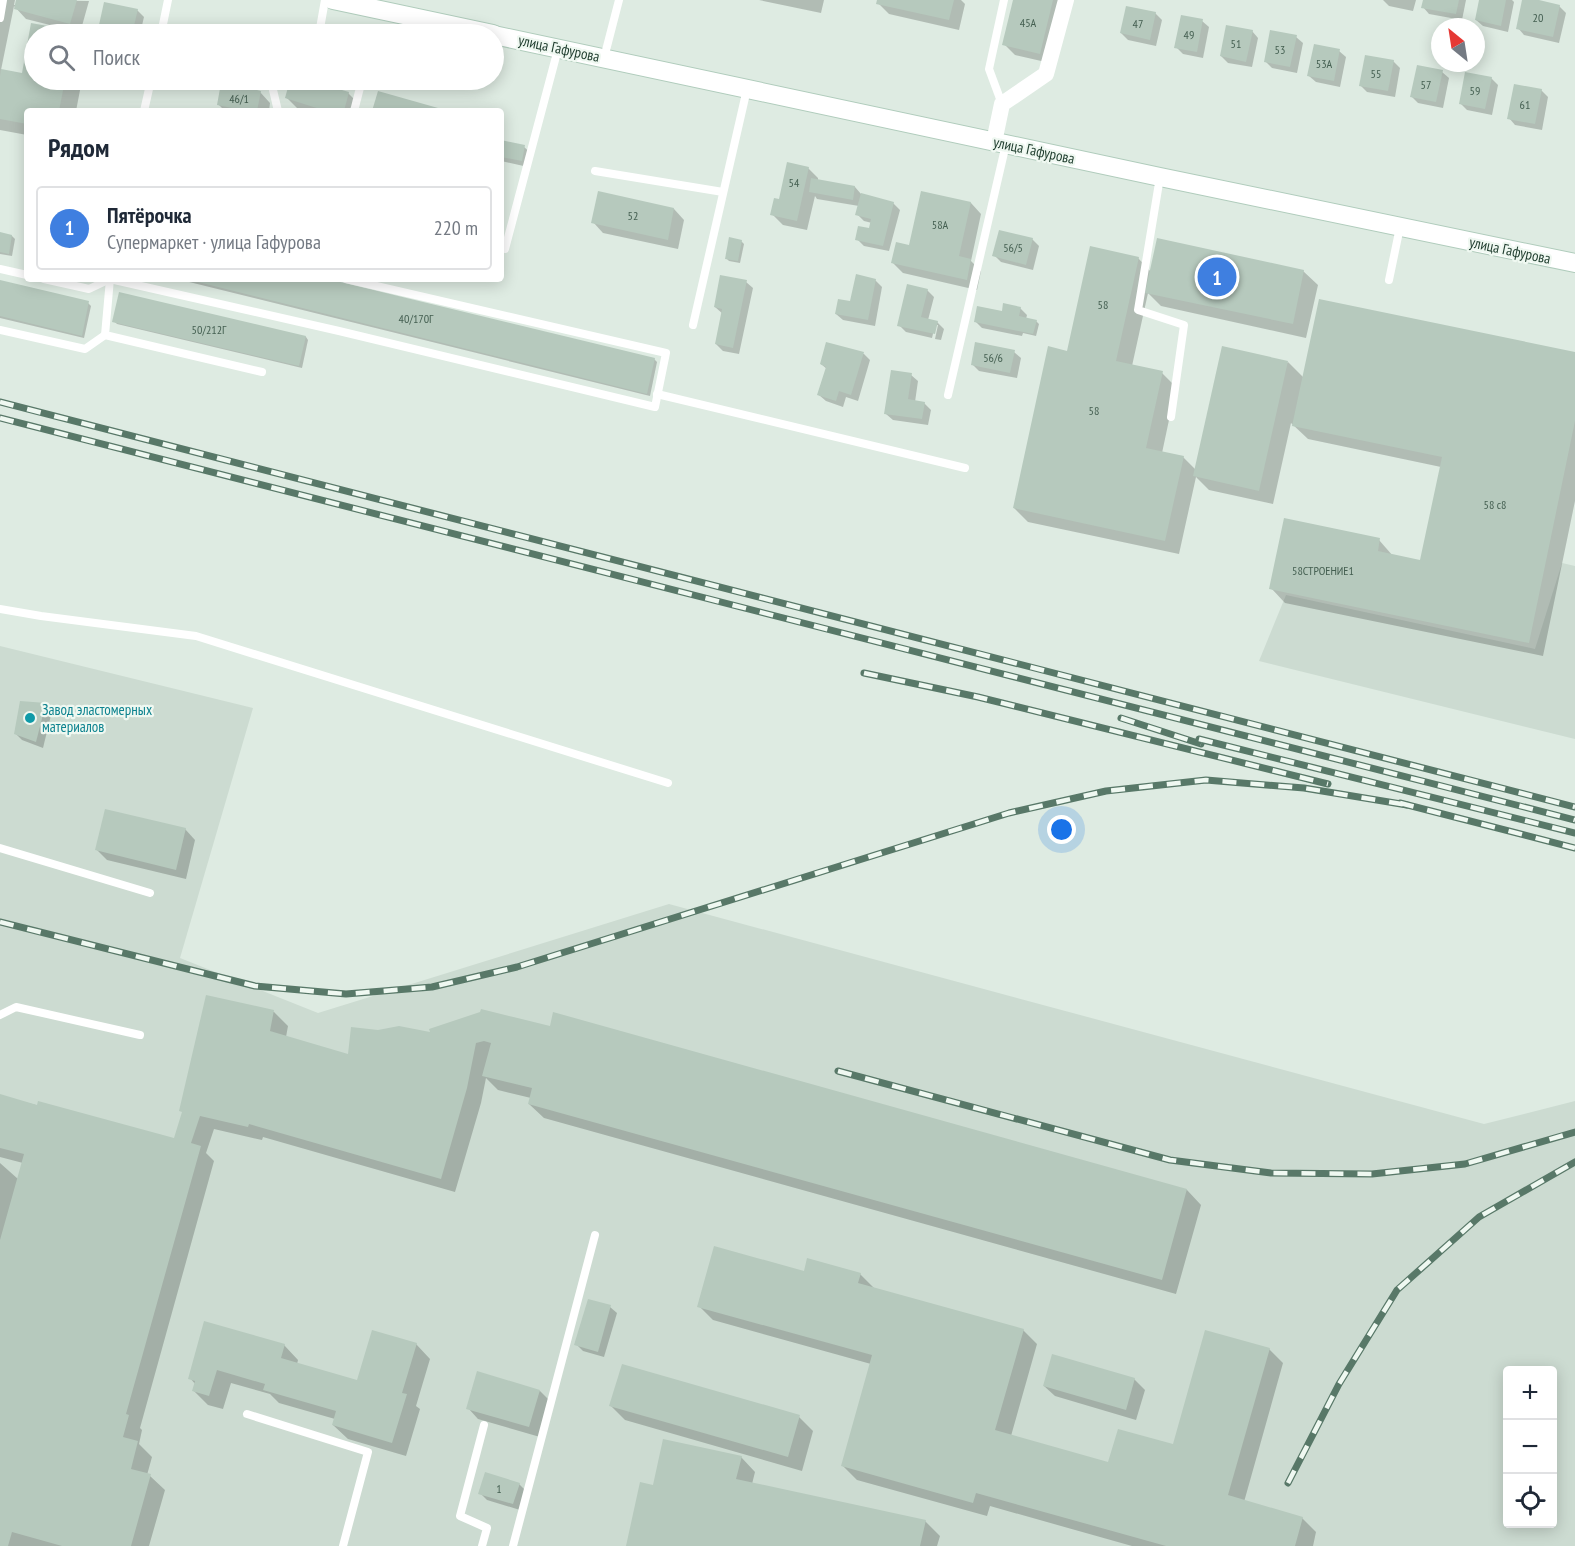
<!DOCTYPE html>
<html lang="ru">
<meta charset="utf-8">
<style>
body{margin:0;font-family:"PT Sans Narrow",sans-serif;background:#f2f2f3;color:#1f2937}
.controls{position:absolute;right:18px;bottom:18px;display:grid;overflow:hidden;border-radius:6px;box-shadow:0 3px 15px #0003}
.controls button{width:54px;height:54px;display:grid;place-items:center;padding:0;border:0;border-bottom:2px solid #e0e1e3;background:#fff;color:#1f2937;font:30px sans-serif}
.compass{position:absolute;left:1431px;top:18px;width:54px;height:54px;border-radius:50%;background:#fff;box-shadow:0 3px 15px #0003;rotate:330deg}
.you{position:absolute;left:1062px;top:830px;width:21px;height:21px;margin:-15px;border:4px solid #fff;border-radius:50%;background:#1a73e8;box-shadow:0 0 0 9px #1a73e833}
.badge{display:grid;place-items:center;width:39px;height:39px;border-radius:50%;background:#2563eb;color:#fff;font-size:20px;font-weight:700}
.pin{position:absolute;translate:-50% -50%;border:3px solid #fff;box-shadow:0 2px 6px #0006}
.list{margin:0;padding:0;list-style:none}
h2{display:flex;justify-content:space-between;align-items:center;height:78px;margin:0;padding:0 24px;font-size:26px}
h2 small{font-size:20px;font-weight:400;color:#747a83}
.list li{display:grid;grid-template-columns:39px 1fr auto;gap:18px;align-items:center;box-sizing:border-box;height:84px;margin:0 12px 12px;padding:0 12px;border:2px solid #e0e1e3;border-radius:6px}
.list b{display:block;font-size:22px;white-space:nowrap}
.list p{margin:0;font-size:20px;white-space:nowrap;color:#747a83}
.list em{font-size:20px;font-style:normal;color:#747a83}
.icon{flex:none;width:33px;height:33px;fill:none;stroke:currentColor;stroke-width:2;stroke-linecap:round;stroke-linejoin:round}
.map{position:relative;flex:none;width:1575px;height:1546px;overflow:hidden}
.search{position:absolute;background:#fff;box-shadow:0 3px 15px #0003;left:24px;top:24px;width:480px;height:66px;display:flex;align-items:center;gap:15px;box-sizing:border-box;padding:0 21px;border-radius:33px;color:#747a83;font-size:22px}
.panel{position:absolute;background:#fff;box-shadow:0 3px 15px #0003;left:24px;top:108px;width:480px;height:174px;border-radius:6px}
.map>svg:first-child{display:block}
.built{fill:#ccdbd1;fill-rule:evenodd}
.shadow{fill:#0003;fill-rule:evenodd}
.building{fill:#b6c9bd}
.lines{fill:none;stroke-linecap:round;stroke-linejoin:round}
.secondary-casing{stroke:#b0ccbc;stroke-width:20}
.service{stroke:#fff;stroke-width:8}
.minor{stroke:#fff;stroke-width:16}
.secondary{stroke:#fff;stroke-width:18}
.rail-casing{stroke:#587868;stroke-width:7}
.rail{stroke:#eff8f1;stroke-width:4.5;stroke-dasharray:14;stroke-linecap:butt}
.culture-dot{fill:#0f9aa8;stroke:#eff8f1;stroke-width:2}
.labels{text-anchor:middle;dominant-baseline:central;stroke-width:4.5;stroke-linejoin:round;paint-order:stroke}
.number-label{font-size:12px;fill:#445f51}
.street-label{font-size:15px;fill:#1e3c2d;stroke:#eff8f1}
.culture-label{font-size:15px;fill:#0d838f;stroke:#eff8f1;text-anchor:start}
</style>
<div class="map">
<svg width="1575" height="1546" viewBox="0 0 1575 1546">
<rect width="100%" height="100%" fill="#deebe2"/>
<g class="built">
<path d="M1562,563l13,3v173l-316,-78 27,-66 249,54z"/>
<path d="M0,646l253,62 -73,250 138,55 351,-109 815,220 91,-23v445h-1575zM1508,1370h44v154h-44z"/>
</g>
<g class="shadow">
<path d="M0,0h15l-1,5h2l2,-5 71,1 -9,32 -7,-2 3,3h-42v46h48l-6,31h-49v24l-27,-5zM14,6l12,13 28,7v3l-22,-4 -9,50 -22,-5z"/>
<path d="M759,0h65l-3,13z"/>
<path d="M879,0h82l4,4 -6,26 -70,-16 -11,-11z"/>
<path d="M1015,0h51l-16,63 -35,-8 -11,-11z"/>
<path d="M1383,0h33l-3,11 -24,-5z"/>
<path d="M1424,0h42l-4,20 -33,-6 -6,-7z"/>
<path d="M1480,0h32l2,2 -6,30 -25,-6 -7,-6z"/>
<path d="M1524,0l35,6 7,7 -7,30 -35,-8 -6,-7z"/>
<path d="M105,3l32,7 7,7 -4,17h-41z"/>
<path d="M1155,13l7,7 -6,26 -28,-6 -7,-7z"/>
<path d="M1202,21l7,6 -6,31 -20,-4 -7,-7z"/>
<path d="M1252,31l6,7 -6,29 -24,-4 -7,-7z"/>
<path d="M1296,37l7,6 -6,30 -25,-5 -7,-7z"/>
<path d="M1339,51l7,6 -6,30 -24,-5 -7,-6z"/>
<path d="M1393,61l7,7 -5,29 -28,-5 -7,-7z"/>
<path d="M1442,72l7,6 -6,30 -25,-5 -6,-6z"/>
<path d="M1491,78l7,7 -6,30 -25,-5 -7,-7z"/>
<path d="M194,80h64l-2,11 4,1 10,11 -1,8h-44l-7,-7 3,-14 -21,-4z"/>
<path d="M292,80h9l47,13 11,11 -2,7h-50l-10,-3 -10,-10z"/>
<path d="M1541,90l7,7 -6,33 -27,-5 -6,-7z"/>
<path d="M501,142l23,5 7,6 -3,14 -27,-6z"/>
<path d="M808,168l10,10v3l37,6 6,7 32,9 7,7 -11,41 -25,-5 -7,-7 13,-9 2,-7 -8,-2 -7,-7 2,-8 -42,-7 -2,-3 -8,34 -24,-5 -11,-11 8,-14z"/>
<path d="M922,193l49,10 10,11 -10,47 10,10 -4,19 -74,-17 -10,-10 17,-16z"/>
<path d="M674,209l10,11 -6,29 -75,-16 -10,-11z"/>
<path d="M0,234l12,2 3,3 -3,17 -12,-2z"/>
<path d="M1032,239l7,7 -6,24 -32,-8 -7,-7z"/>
<path d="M741,241l3,3 -4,19 -11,-2 -3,-3z"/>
<path d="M1138,258l13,14 152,-1 15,14 -12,53 -145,-32 -13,-13 -16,73 30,7 14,14 -14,66 21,4 13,13 92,-108 16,16 271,-24v147l-32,155 -258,-53 -14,-15 108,-48 14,16 28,6 20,-95 -133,-28 -17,-16 -18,81 -64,-14 -13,-13 -17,77 -151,-32 -14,-14 54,-156z"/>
<path d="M177,279h144l333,80 3,3 -7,34z"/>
<path d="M875,280l7,7 -7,39 -32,-6 -7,-6z"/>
<path d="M0,281l88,22 3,3 -7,32 -84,-20z"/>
<path d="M746,282l7,6 -14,66 -16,-3 -7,-7 7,-30 -8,-7z"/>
<path d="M927,290l7,7 -6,23 9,2 7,7 -3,11 -6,-1 3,-14h-3l-3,13 -26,-6 -7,-7z"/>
<path d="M1020,308l7,7 -1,4 10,2 3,3 -3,12 -13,-3 -1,3 -40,-8 -7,-7z"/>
<path d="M114,321l192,16 2,3 -6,28 -185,-44z"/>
<path d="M827,343l37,11 6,6 -12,41 -12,-4 -3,10 -17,-6 -7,-6 8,-26 -6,-5z"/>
<path d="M1014,352l7,6 -4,20 -38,-7 -7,-7z"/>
<path d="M911,375l7,6 -3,21 9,1 7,7 -3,15 -35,-5 -7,-6z"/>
<path d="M22,703l24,1 6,7 -9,37 -21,-8 -7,-7z"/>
<path d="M185,829l10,11 -9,39 -79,-19 -10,-10z"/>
<path d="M207,997l67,15 14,14 -2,11 63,19 83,-22 119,-7 3,-13 633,176 14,15 -25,89 -632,-176 -15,-14 2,-6 -33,-8 -12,-12 -5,25 -26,89 -192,-55 -1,3 -48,-11 -8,24 8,8 -74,267 2,2 -3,14 13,13 -5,18 3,1 15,14 -16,56h-149v-383l18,16 5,-16 -23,-6v-61l175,44 9,-27z"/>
<path d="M805,1272l55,2 15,15 148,41 14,14 -26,92 99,28 64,-18 95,-97 14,14 -39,139 58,16 14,14 -3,14h-181l-142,-40 -3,10 -130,-36 -14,-14 28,-102 -158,-44 -14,-14z"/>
<path d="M610,1307l7,6 -13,44 -21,-6 -7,-7z"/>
<path d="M416,1344l14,15 -14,47 4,3 -14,47 -58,-17 -15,-14 2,-6 -56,-16 -9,-9 -39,-11 -8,26 -15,-4 -14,-14 2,-6 -6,-7 94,-33 14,15 -1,4 61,17z"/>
<path d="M1134,1379l11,11 -9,30 -81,-24 -11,-10z"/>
<path d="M540,1391l10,10 -10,36 -62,-18 -10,-11z"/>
<path d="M611,1406l188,11 14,14 -11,40 -177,-51z"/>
<path d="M741,1457l14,15 -3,12 173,37 15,15 -3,10h-309l26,-60z"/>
<path d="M519,1484l7,7 -6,19 -33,-10 -7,-7z"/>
</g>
<g class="building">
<path d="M16,0h61l-7,24 -56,-15z"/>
<path d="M877,0h77l-5,20 -73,-16z"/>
<path d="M1013,0h40l-13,54 -38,-9z"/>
<path d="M1423,0h36l-3,14 -35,-6z"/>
<path d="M1479,0h27l-5,26 -26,-6z"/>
<path d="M1522,0h17l21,5 -7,32 -37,-8z"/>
<path d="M104,2l34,7 -6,25h-35z"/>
<path d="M1126,6l30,6 -6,28 -30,-7z"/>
<path d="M1181,15l22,4 -6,33 -23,-4z"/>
<path d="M31,23l44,8 -1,3h-40v46h31l-6,31h-32v13l-27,-5v-43l1,-7 21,4z"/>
<path d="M1226,25l27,5 -7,32 -26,-6z"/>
<path d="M1270,30l27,5 -7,32 -26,-5z"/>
<path d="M1314,44l26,5 -6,32 -27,-5z"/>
<path d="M1365,55l29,5 -6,31 -29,-5z"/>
<path d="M1417,65l26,5 -7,32 -26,-5z"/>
<path d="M1465,72l27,5 -7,32 -26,-5z"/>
<path d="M210,80h36l-2,7 17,4 -4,20h-10l-30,-6 4,-22z"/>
<path d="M290,80h17l42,12 -5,19h-18l-41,-13z"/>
<path d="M1514,84l28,5 -7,35 -28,-5z"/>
<path d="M378,91l60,17v3h-66z"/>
<path d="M501,140l24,5 -3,16 -21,-4z"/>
<path d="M787,162l22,5 -12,54 -27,-6 4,-17 5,1z"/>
<path d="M811,178l44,8 -2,14 -44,-8z"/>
<path d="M598,191l76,17 -6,32 -77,-17z"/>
<path d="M921,191l50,11 -12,54 12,3 -4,21 -76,-17 5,-21 13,3z"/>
<path d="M861,193l33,9 -11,44 -28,-6 3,-14 11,2 2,-9 -16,-4z"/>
<path d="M999,230l34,8 -7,27 -34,-9z"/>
<path d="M0,232l12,3 -3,19 -9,-2z"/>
<path d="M729,237l13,3 -4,21 -13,-2z"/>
<path d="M1157,238l147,32 -11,54 -148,-31z"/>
<path d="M1090,246l49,11 -23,104 47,10 -17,77 38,8 -19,85 -152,-33 35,-162 19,5z"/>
<path d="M856,274l20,5 -8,41 -33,-6 3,-15 12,2z"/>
<path d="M720,275l27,5 -14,68 -18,-4 7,-35 -8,-2z"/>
<path d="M186,279h142l327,79 -8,36z"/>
<path d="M0,280l89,21 -7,35 -82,-20z"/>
<path d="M907,284l21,5 -7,28 17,4 -3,13 -38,-8z"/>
<path d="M119,292l187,44 -7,30 -187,-44z"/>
<path d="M1319,299l256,53v69l-46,222 -260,-54 15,-71 96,20 -2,13 42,9 22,-103 -150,-31z"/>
<path d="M1003,303l18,4 -2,9 18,4 -4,14 -59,-12 3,-16 25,5z"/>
<path d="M826,342l38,10 -13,43 -12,-4 -3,10 -19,-6 9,-28 -6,-3z"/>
<path d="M975,342l40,8 -5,23 -39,-8z"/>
<path d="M1222,346l66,15 -29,130 -66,-15z"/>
<path d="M891,370l21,3 -4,26 17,3 -3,17 -38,-5z"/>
<path d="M20,701l26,2 -10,39 -22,-8z"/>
<path d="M105,809l81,19 -10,42 -81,-20z"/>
<path d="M206,995l68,15 -4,21 78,23 3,-27 27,3 21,-4 31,6 -1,-3 51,-17 1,-3 69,17 3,-14 634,177 -25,91 -634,-176 4,-16 -50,-12 9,-33 -7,-2 -8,2 -9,45 -26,91 -192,-55 -1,3 -48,-11 -9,27 10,3 -75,268 3,1 -6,22 15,4 -7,28 20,5 -20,72h-69l-50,-14 -4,14h-8v-306l24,-86 -24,-6v-54l37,11 1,-4 136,37 8,-26 -3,-1z"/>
<path d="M714,1246l90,25 3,-13 54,15 -3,10 166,46 -29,101 113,32 10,-33 55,15 32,-114 65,18 -42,147 75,22 -8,29h-129l-190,-53 -3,10 -132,-37 31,-111 -175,-48z"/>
<path d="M588,1299l23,6 -13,47 -24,-7z"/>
<path d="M204,1321l81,23 -4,14 76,22 15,-50 45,13 -15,50 5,1 -15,49 -60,-18 4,-14 -73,-21 2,-6 -48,-14 -8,26 -17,-5 3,-10 -7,-2z"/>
<path d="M1052,1354l83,24 -9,32 -83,-24z"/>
<path d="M622,1364l178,51 -12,42 -179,-51z"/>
<path d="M477,1371l63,19 -11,37 -63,-18z"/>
<path d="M663,1439l79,17 -6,23 190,41 -6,26h-294l14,-64 13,3z"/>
<path d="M485,1472l35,11 -7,21 -35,-10z"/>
</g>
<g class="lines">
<defs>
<g id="secondary">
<path d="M333,0l160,34"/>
<path d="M494,35l666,142 415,86"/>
</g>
</defs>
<use href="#secondary" class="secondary-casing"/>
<g class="service">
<path d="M0,18l3,-18"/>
<path d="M161,34l7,-34"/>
<path d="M319,34l6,-34"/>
<path d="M604,58l15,-58"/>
<path d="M276,80l-3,10 5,21"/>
<path d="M1002,104l-13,-35 15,-69"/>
<path d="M144,111l7,-31"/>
<path d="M354,111l8,-31"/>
<path d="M595,171l128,21"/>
<path d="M1160,177l-22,133 46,15 -13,92"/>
<path d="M505,249l53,-200"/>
<path d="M0,269l27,6"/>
<path d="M44,279l45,10 21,-10 229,52 316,76 11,-54 -320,-74"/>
<path d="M110,279l-5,56 157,37"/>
<path d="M1389,280l11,-53"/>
<path d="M693,325l54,-236"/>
<path d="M0,330l85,19 20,-14"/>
<path d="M657,394l308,74"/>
<path d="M948,395l58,-251"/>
<path d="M0,609l41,7 155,20 472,147"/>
<path d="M0,848l150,45"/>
<path d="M0,1015l16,-8 124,28"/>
<path d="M247,1414l121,38 -25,94"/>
<path d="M482,1546l5,-18 -27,-12 24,-91"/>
<path d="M513,1546l82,-311"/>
</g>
<path class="minor" d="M994,142l8,-38 44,-30 20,-74"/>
<use href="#secondary" class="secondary"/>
<defs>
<g id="rail">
<path d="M0,402l1575,405"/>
<path d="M0,418l1575,402"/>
<path d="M864,673l114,24 350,87"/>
<path d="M1121,718l80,26"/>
<path d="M1199,739l376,94"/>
<path d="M1400,803l175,45"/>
<path d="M0,922l255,64 91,8 86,-7 85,-20 492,-154 97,-22 100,-11 98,8 103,17"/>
<path d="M838,1071l332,89 101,13 101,1 93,-10 110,-32"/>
<path d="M1288,1483l51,-99 58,-94 82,-73 96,-55"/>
</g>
</defs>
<use href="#rail" class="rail-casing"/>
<use href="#rail" class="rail"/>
</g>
<circle class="culture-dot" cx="30" cy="718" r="6"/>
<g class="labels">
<g class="number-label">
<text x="1538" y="17">20</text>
<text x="1028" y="22">45А</text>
<text x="1138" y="23">47</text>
<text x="1189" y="34">49</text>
<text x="1236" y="43">51</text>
<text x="1280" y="49">53</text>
<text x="1324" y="63">53А</text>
<text x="1376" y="73">55</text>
<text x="1426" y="84">57</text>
<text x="1475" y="90">59</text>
<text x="239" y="98">46/1</text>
<text x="1525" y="104">61</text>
<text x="794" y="182">54</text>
<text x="633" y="215">52</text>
<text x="940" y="224">58А</text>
<text x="1013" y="247">56/5</text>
<text x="1103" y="304">58</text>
<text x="416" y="318">40/170Г</text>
<text x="209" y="329">50/212Г</text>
<text x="993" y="357">56/6</text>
<text x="1094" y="410">58</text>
<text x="1495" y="504">58 с8</text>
<text x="1323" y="570">58СТРОЕНИЕ1</text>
<text x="499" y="1488">1</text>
</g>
<g class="street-label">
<text transform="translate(559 48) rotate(12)">улица Гафурова</text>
<text transform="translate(1034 150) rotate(12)">улица Гафурова</text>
<text transform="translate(1510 250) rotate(12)">улица Гафурова</text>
</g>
<g class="culture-label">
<text x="42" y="709">Завод эластомерных<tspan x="42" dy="17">материалов</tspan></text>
</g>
</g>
</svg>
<div class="controls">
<button>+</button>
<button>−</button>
<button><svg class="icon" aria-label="locate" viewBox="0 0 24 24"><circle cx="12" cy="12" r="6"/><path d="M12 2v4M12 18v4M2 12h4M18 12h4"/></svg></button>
</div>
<svg class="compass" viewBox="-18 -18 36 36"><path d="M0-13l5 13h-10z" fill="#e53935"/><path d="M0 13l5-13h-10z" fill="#747a83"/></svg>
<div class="you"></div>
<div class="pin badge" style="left:1217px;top:277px;background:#3f7fe0">1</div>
<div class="search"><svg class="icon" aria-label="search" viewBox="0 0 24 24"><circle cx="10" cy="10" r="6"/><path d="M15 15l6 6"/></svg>Поиск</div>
<section class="panel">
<h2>Рядом<small></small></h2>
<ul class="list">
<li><span class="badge" style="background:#3f7fe0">1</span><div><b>Пятёрочка</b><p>Супермаркет · улица Гафурова</p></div><em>220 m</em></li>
</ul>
</section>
</div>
